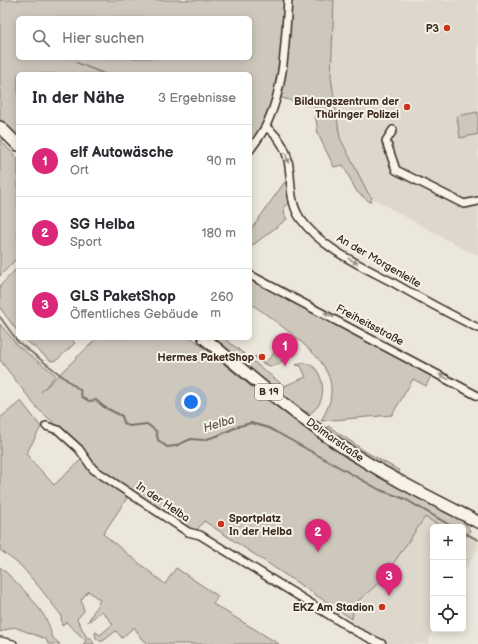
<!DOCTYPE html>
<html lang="de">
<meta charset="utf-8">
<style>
body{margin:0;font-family:"Balsamiq Sans",sans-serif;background:#f2f2f3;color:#2b2b33}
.controls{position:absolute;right:12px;bottom:12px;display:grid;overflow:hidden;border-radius:6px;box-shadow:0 2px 10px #0003}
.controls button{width:36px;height:36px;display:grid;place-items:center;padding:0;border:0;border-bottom:1px solid #e1e1e2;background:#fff;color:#2b2b33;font:20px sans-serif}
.you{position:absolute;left:191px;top:402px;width:14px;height:14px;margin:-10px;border:3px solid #fff;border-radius:50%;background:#1a73e8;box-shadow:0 0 0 6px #1a73e833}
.badge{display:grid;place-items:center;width:26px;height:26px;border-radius:50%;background:#db2777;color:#fff;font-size:13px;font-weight:700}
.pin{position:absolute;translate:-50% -33px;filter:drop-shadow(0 1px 2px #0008)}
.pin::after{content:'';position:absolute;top:21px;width:14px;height:12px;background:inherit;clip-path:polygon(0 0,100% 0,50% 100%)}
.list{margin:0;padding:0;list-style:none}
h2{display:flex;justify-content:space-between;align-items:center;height:52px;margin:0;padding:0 16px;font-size:17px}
h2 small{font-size:13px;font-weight:400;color:#7c7c81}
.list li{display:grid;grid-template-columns:26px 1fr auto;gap:12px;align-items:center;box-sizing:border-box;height:72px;padding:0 16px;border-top:1px solid #e1e1e2}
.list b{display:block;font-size:15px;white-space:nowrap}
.list p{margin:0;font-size:13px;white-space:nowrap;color:#7c7c81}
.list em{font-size:13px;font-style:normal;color:#7c7c81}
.icon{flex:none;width:22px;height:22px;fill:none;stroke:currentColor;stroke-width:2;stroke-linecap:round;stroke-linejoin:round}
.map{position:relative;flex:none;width:478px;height:644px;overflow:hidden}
.search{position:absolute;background:#fff;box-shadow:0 2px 10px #0003;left:16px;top:16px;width:236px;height:44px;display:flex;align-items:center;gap:10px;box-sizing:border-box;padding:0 14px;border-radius:6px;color:#7c7c81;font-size:15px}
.panel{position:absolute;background:#fff;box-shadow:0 2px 10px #0003;left:16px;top:72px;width:236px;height:268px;border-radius:6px}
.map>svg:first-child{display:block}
.built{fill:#ddd7cc}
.green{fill:#cec8bc;stroke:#84796d;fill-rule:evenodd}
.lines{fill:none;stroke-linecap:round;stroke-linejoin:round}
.stream{stroke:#7c7064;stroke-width:2}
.street-casing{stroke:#3b2a1e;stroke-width:10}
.primary-casing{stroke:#3b2a1e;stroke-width:14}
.street{stroke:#f7f3e8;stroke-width:7}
.primary{stroke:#f7f3e8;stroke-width:11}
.oneway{fill:#998e83}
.poi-dot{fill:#c8321e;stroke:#f7f3e8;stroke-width:1.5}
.labels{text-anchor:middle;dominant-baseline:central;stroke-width:4;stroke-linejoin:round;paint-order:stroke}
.shield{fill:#f7f3e8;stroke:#73665b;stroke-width:1}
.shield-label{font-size:10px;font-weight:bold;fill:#3b2a1e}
.poi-label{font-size:11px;font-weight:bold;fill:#3b2a1e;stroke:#f7f3e8;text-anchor:end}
.street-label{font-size:11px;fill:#3b2a1e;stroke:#f7f3e8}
.water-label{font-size:12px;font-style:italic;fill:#615347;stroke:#f7f3e8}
</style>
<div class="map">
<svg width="478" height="644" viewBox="0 0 478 644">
<rect width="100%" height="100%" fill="#ece7dc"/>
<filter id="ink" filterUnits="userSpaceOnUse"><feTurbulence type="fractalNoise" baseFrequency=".025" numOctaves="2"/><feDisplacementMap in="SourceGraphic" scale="8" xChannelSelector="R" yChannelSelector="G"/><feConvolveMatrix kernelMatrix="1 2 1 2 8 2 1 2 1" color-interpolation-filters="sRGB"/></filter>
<g filter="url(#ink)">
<g class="built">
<path d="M334,0h144v254l-9,-2 -97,-54 -4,-5 -28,-55 -9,-61z"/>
<path d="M425,517l17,10h-9v98l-5,19h-38l-40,-20 4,-18 5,-6 23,-20z"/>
<path d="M467,536l11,7v5l-15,25v-34l2,1z"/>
</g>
<g class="green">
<path d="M0,0h334l-3,77 9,61 28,55 4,5 -2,4 -13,-10 -14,-27 -9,2 -16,-33 -4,-29h-10l-31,-10 -9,29 -14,21v-71h-144l-31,-12 28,12h-85v66l-18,-19zM18,18h232v40h-232z"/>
<path d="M478,112v22l-18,4 -3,-22z"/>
<path d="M0,140l18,19v98l-18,19z"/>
<path d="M284,183h4l1,19 -5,5 1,9 2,3 -34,26 -3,-4v-10z"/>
<path d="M18,267v65l-18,-24v-22z"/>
<path d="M250,278l182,96 -6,12 -13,-7 -21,36 -71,6c4,-8 10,-18 10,-28 1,-11 -4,-23 -10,-31 -14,-18 -52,-46 -71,-59z"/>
<path d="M0,324l18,22 38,29 -15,17 56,-54h95l78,64 78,57 117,63 5,9 -6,9 -1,-13h-21l-17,-10 -43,63 -23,20 -5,6 -2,13 -148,-98 -7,9 -7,-1 -100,-66 -6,-13 -47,-42 -37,-48z"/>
<path d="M23,338h47l5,5 -18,17 -6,1z"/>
<path d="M211,338h13l60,48 22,-9 -5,-11 -5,-1c26,-12 37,37 14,48l-7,-2z"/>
<path d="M276,351l9,8 -4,2 1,2c-13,6 -17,2 -28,-6l1,-1 10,7z"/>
<path d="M21,401l20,26 -15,27 28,31 28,-26 47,36 -26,39 62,50 11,-16 42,28 -5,8 66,40h-131l-4,-4 -1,1 -9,-14 -12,11 -6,-7 -13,10h-3l-4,-3 -1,-5 1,-1 4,3 13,-11 -11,-13 -14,11 12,-22 -12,-9 -7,9 3,11 -7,8 10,19h4l3,6h-11l3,-3 -20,-19 -4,4 -1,-11 -21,-27 -19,-22 -21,-16v-132z"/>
<path d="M328,426l40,27 32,18 -3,5 -72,-46z"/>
<path d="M0,567c14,12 53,50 51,69l9,8h-12l-2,-5 -32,-12 -14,5z"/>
</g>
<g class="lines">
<g class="stream">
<path d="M0,317l18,25 62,48 2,7 7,4 7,-1 8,7 18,9 2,7 5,3 18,-2 9,7 2,9 9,7 8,-1 16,-7 12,1 14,-4 22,-10 12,-3 18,5 111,62 25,9 48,28"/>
<path d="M463,532l15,8"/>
</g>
<defs>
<g id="street">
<path d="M266,127c37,27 15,62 34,91 21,30 60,47 92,64 28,16 57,32 86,46"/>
<path d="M393,130l-7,11 10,29 68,34 14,-3"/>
<path d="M250,150c6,-9 14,-18 18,-29 17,-36 17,-81 20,-121"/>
<path d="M250,275l228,121"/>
<path d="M46,426l12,4 21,19 14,20 95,63 12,3 157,97 25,12"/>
<path d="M0,641l13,3"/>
</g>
<g id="primary">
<path d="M0,127l18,18"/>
<path d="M204,338c44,36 87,74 134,106 44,30 93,54 140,78"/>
</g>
</defs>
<use href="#street" class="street-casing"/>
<use href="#primary" class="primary-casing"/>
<use href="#street" class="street"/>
<use href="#primary" class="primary"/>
</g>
<defs><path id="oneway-solid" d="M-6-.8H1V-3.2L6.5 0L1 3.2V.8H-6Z"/></defs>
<g class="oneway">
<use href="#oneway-solid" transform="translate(287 158) rotate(71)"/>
<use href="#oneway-solid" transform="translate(353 261) rotate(30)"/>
<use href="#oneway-solid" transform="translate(329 315) rotate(-153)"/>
<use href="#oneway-solid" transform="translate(444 377) rotate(-151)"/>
</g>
</g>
<g class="poi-dot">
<circle cx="447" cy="28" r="4"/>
<circle cx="407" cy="107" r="4"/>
<circle cx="262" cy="357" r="4"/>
<circle cx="221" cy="524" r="4"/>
<circle cx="382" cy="607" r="4"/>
</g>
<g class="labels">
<rect class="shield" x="255" y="384" width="28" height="16" rx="3"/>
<g class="shield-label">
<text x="269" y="392">B 19</text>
</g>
<g class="poi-label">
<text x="439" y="28">P3</text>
<text x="399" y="101">Bildungszentrum der<tspan x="399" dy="13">Thüringer Polizei</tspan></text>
<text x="254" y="357">Hermes PaketShop</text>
<text x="229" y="518" text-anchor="start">Sportplatz<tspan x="229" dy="13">In der Helba</tspan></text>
<text x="374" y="607">EKZ Am Stadion</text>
</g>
<g class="street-label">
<text transform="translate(379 261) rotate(30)">An der Morgenleite</text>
<text transform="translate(370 325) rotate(28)">Freiheitsstraße</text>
<text transform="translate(335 440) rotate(35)">Dolmarstraße</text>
<text transform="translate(163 502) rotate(34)">In der Helba</text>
</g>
<g class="water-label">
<text transform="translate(219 424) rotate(-17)">Helba</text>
</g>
</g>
</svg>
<div class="controls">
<button>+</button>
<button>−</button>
<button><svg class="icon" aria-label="locate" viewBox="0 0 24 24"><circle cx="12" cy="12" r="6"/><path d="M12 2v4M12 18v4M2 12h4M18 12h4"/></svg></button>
</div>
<div class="you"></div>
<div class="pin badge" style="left:285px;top:366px">1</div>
<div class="pin badge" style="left:318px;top:552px">2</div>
<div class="pin badge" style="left:389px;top:596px">3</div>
<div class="search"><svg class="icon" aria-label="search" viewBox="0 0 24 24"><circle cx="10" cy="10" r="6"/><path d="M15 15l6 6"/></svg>Hier suchen</div>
<section class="panel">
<h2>In der Nähe<small>3 Ergebnisse</small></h2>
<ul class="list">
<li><span class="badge">1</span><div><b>elf Autowäsche</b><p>Ort</p></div><em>90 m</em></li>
<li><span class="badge">2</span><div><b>SG Helba</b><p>Sport</p></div><em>180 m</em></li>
<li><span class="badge">3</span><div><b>GLS PaketShop</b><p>Öffentliches Gebäude</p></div><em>260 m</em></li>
</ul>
</section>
</div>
